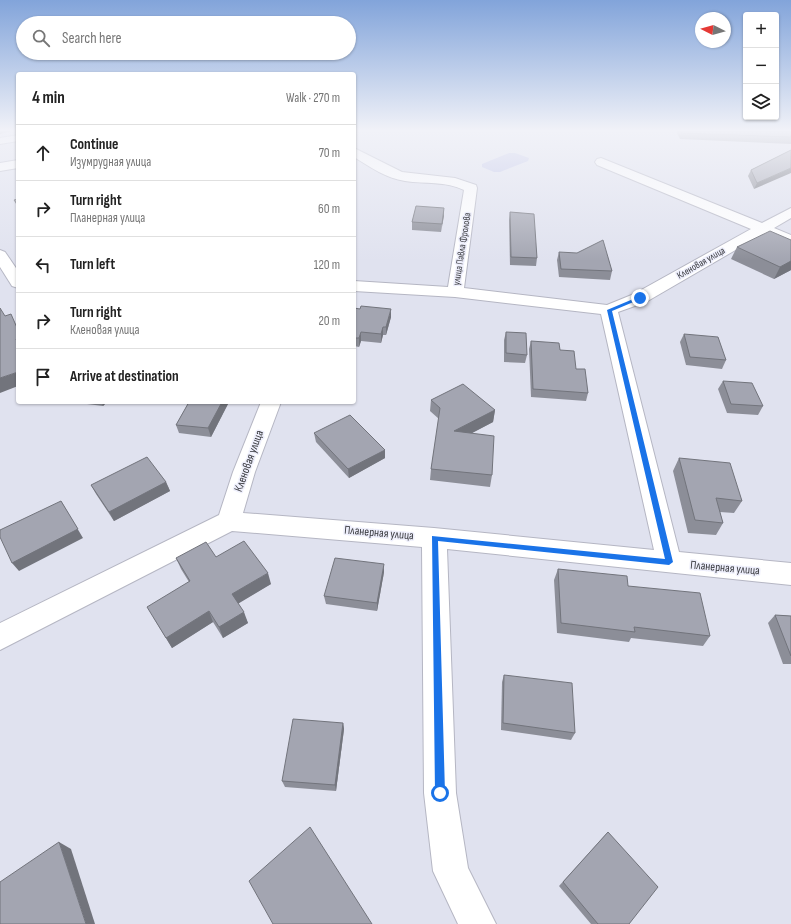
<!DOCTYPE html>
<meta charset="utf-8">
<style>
body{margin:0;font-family:"Sofia Sans Condensed",sans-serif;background:#f6f6f6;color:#222}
.controls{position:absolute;right:12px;top:12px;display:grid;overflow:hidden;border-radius:4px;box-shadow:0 1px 3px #0004}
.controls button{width:36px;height:36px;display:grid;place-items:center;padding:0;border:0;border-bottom:1px solid #e0e0e0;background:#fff;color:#222;font:20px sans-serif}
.compass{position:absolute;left:695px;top:12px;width:36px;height:36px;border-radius:50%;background:#fff;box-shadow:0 1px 3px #0004;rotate:276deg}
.stop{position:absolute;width:12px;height:12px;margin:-9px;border:3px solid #1a73e8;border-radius:50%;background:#fff}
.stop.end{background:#1a73e8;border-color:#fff;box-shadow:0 1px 4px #0008}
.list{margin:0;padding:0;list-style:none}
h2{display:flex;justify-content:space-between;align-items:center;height:52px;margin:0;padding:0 16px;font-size:17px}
h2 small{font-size:13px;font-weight:400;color:#767676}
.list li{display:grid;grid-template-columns:26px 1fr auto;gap:12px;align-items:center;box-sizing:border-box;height:56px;padding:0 16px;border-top:1px solid #e0e0e0}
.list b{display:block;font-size:15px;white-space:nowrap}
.list p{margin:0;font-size:13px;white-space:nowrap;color:#767676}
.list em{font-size:13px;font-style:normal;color:#767676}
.icon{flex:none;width:22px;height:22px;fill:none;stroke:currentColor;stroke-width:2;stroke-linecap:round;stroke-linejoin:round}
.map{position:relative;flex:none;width:791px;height:924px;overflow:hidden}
.search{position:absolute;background:#fff;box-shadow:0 1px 3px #0004;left:16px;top:16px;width:340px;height:44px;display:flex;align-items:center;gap:10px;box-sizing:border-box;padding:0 14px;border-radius:22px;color:#767676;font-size:15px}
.panel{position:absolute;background:#fff;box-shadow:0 1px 3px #0004;left:16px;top:72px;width:340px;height:332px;border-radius:4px}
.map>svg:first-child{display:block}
.green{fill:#bfc3e8}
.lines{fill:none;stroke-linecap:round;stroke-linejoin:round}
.minor-casing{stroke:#b5b6c3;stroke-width:2}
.tertiary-casing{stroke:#b5b6c3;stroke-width:2}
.minor{fill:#fff;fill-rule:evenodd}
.tertiary{fill:#fff;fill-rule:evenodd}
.wall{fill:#8c8e98}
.shaded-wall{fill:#72747c}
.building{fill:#a3a5b1;stroke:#72747c}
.route{fill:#1a73e8}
.labels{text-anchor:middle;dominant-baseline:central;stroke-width:3;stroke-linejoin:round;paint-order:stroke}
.far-street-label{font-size:10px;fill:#393a3f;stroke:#eeeffc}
.street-label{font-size:12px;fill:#393a3f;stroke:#eeeffc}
</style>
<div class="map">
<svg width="791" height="924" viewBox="0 0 791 924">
<rect width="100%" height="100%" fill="#e0e2ef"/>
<path class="green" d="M509,153h6l14,5 -1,3 -28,11h-6l-12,-5v-3z"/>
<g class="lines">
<defs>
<g id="minor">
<path d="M18,135v6l-18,3v-6z"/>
<path d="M354,148l48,24 53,6 21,7 1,3 -13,100 143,17 27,-11 117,-65 -154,-64 -2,-3 2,-3 4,-1 161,65 29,-15v10l-17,10 17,7v9l-28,-10 -117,68 -28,10 61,240 112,11v22l-344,-36 9,244 12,75 28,56h-38l-25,-53 -9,-78 -2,-246 -190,-16 -232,119v-27l219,-108 14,-43 28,-70h20l-26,70 -12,41 191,15 220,22 -53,-236 -146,-17 -101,-6v-10l94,6 16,-97c-18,-9 -39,-6 -59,-9 -19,-3 -35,-14 -51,-24z"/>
<path d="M0,250l5,2 13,19v17l-6,-2 -12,-19z"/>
</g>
<path id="tertiary" d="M18,160v8l-18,3v-8z"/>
</defs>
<use href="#minor" class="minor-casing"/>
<use href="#tertiary" class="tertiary-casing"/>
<use href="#minor" class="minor"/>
<use href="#tertiary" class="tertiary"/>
</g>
<g class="wall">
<path d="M676,131h115v13l-111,-5z"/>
<path d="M791,150l-37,39 -6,-13 3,-6z"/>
<path d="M18,199v9l-4,-8z"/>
<path d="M444,208l-3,24 -29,-2v-8z"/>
<path d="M510,212l27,46 -1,8 -26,-1 -1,-45z"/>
<path d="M791,240v30l-17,9 -43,-20 6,-12z"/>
<path d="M559,252l53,19 -2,9 -51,-3 -2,-17z"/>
<path d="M354,308l37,9 -5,18h-3l-2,8 -20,-2 -2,6 -5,-1z"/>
<path d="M506,332l21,23 -2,8 -21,-1v-22z"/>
<path d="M684,334l42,26 -4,9 -36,-4 -6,-23z"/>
<path d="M531,341l29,9 16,19 12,24 -2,8 -55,-4 -2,-48z"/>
<path d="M723,381l40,25 -5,9 -31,-2 -9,-24z"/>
<path d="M431,400l64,10 -2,12 -21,11 20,42 -2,12 -60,-7 1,-11 8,-50 -9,-8z"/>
<path d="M71,402h36l-4,4z"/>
<path d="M189,402h40l-18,35 -32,-4 -3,-8z"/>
<path d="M314,433l71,17v8l-36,20 -33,-36z"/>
<path d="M679,458l63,43 -8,12 -14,-1 3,11 -7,12 -28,-2 -15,-62z"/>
<path d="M166,482l4,9 -56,30 -18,-27 -5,-9z"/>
<path d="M216,557l55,27 -33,19 10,20 -25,15 -10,-16 -41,26 -19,-31 36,-35 -8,-13 -5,-11z"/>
<path d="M558,569l70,17 82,50 -7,10 -72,-8 -2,4 -72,-9 -3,-53z"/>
<path d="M384,572l-7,39 -51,-7 -2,-8z"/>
<path d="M775,615l16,1v48h-8l-15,-41z"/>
<path d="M504,675l71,58 -4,7 -70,-10 1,-48z"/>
<path d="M343,723l1,6 -8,62 -51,-4 -3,-6z"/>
<path d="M608,832l21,92h-38l-32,-38z"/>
</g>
<g class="shaded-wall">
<path d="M0,131h12l-12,3z"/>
<path d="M791,168v5l-37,16 3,-6z"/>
<path d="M444,208v8l-3,16z"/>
<path d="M791,261v9l-17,9 6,-12z"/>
<path d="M391,309v8l-5,18v-8z"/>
<path d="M383,327v8l-2,8v-9z"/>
<path d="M361,332v9l-2,6v-9z"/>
<path d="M18,372v14l-18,7v-15z"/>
<path d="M102,402h5l-4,4z"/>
<path d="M222,402h7l-18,35 -3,-9z"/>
<path d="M495,410l-2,12 -40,21 1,-12z"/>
<path d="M385,450v8l-36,20 -1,-9z"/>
<path d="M166,482l4,9 -56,30 -5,-9z"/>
<path d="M61,501l22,37 -64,33 -7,-8z"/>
<path d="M384,564v8l-7,39v-8z"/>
<path d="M268,573l3,11 -35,21 -4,-11z"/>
<path d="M209,611l4,11 -41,26 -6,-10z"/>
<path d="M244,612l4,11 -25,15 -4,-11z"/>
<path d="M343,723l1,6 -8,62 -1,-6z"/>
<path d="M59,842l12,7 24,75h-9z"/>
</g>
<g class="building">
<path d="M681,131h110v6l-109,-4z"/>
<path d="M791,150v18l-34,15 -6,-13z"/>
<path d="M18,199v6l-4,-5z"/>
<path d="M416,206l28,2 -2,16 -30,-2z"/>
<path d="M510,212l24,2 3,44 -26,-1z"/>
<path d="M770,231l21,9v21l-11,6 -43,-20z"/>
<path d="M603,240l9,31 -51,-2 -2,-17 18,1z"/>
<path d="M361,306l30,3 -5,18h-3l-2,7 -20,-2 -2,6h-5v-30l6,1z"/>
<path d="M0,308l5,8 6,-2 7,16v8l-2,1 2,5v28l-18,6z"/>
<path d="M506,332l20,1 1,22 -21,-2z"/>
<path d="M684,334l34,3 8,23 -36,-3z"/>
<path d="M531,341l28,2 1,7 14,1 2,18h9l3,24 -55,-4z"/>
<path d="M723,381l29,2 11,23 -32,-2z"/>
<path d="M463,384l32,26 -41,21 40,5 -2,39 -61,-6 9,-61 -9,-8z"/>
<path d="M189,402h33l-14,26 -32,-3z"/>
<path d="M350,415l35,35 -37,19 -34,-36z"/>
<path d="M147,457l19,25 -57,30 -18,-27z"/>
<path d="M679,458l51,5 12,38 -26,-3 7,25 -28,-3z"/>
<path d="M61,501l17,28 -66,34 -12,-26v-7z"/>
<path d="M244,541l24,32 -36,21 12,18 -25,15 -10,-16 -43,27 -19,-31 43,-26 -14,-23 30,-16 10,15z"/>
<path d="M335,558l49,6 -7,39 -53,-7z"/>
<path d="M558,569l69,7 1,10 72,7 10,43 -76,-9 1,5 -74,-9z"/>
<path d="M775,615l16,1v40z"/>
<path d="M504,675l68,8 3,50 -72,-10z"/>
<path d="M293,719l50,4 -8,62 -53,-4z"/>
<path d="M310,827l62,97h-99l-24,-43z"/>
<path d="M608,832l50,55 -29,37h-31l-35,-42z"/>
<path d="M59,842l27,82h-86v-42z"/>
</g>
<linearGradient id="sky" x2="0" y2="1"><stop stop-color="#82a4da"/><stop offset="0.5" stop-color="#f1f2f8"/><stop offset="1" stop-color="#f1f2f8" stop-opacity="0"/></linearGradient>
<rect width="791" height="261" fill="url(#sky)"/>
<path class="route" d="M638,297l5,1 -31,13 61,251 -4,3 -231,-24 7,252 -1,4 -4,1 -3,-1 -2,-4 -3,-257 233,23 -58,-249z"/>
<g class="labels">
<g class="far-street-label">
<text transform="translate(462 249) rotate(-81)">улица Павла Фролова</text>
<text transform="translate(701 263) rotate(-30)">Кленовая улица</text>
</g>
<g class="street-label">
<text transform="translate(249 461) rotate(-70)">Кленовая улица</text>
<text transform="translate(379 533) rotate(5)">Планерная улица</text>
<text transform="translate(725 568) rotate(5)">Планерная улица</text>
</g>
</g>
</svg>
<div class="controls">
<button>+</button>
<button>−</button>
<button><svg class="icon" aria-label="layers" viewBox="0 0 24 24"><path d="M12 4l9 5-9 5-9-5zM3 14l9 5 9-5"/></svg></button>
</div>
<svg class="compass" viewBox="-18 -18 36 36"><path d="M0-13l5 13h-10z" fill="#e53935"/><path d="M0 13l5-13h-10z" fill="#767676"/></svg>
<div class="stop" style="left:440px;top:793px"></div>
<div class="stop end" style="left:640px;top:298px"></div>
<div class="search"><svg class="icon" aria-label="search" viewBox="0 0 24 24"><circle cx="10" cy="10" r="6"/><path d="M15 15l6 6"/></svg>Search here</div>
<section class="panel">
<h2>4 min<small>Walk · 270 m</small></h2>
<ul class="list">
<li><svg class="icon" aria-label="ahead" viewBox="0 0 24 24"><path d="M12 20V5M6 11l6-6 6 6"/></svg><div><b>Continue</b><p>Изумрудная улица</p></div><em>70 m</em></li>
<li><svg class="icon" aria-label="right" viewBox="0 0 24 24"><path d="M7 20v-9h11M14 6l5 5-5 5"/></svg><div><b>Turn right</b><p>Планерная улица</p></div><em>60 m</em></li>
<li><svg class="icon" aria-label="left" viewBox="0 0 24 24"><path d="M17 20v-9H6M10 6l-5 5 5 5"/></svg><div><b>Turn left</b></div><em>120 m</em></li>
<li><svg class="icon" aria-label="right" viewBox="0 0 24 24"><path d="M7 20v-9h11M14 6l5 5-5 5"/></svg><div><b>Turn right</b><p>Кленовая улица</p></div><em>20 m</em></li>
<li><svg class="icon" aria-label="arrive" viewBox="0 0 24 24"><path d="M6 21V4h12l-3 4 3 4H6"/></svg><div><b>Arrive at destination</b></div></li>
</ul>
</section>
</div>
